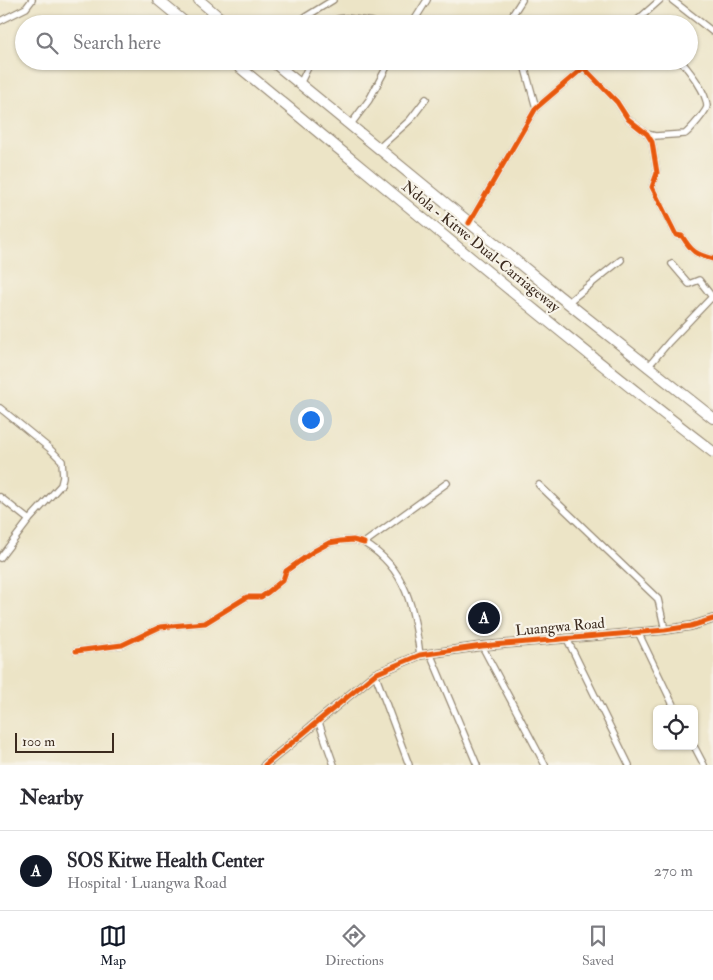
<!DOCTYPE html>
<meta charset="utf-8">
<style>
body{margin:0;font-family:"IM FELL Double Pica",serif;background:#f7f7f7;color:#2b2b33}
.controls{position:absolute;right:15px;bottom:15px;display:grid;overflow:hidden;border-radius:8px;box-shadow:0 1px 4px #0004}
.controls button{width:45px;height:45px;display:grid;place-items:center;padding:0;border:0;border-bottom:1px solid #e1e1e2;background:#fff;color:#2b2b33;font:25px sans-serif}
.scale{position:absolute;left:15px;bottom:12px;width:99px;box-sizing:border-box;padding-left:5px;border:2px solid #3b2a1e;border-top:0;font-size:14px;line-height:18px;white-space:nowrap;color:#3b2a1e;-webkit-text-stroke:4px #f7f3e8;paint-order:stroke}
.you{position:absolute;left:310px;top:419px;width:18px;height:18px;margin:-12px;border:4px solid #fff;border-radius:50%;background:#1a73e8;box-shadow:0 0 0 8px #1a73e833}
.badge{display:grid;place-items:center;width:32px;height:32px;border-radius:50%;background:#111827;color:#fff;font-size:16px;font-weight:700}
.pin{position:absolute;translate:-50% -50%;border:2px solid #fff;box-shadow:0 1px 5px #0006}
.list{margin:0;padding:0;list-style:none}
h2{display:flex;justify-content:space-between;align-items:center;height:65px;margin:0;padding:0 20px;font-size:21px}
h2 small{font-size:16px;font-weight:400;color:#7c7c81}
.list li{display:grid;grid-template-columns:32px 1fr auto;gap:15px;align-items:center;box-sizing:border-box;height:80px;padding:0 20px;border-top:1px solid #e1e1e2}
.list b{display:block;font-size:19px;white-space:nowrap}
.list p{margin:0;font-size:16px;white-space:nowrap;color:#7c7c81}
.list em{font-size:16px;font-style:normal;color:#7c7c81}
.icon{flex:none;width:28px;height:28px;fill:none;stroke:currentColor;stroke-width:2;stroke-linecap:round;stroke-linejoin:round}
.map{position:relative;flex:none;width:713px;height:765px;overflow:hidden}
.search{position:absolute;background:#fff;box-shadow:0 1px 4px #0004;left:15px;right:15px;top:15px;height:55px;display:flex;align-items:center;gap:12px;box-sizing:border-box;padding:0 18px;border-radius:28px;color:#7c7c81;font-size:19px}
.sheet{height:145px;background:#fff}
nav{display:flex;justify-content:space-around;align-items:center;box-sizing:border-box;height:70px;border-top:1px solid #e1e1e2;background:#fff;font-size:14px;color:#7c7c81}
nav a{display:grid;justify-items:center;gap:2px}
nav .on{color:#111827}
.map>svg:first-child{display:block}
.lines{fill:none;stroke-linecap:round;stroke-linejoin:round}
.street-casing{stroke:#948772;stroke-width:8}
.secondary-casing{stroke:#948772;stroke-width:10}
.highway-casing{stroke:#948772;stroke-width:12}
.street{stroke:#fff;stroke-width:5.5}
.secondary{stroke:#fff;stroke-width:8}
.highway{stroke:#fff;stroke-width:10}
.cycleway-casing{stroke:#f7f3e8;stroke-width:8}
.cycleway{stroke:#e8590c;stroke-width:5}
.labels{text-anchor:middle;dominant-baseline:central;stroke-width:4.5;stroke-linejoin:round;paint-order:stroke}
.street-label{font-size:15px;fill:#3b2a1e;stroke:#f7f3e8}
</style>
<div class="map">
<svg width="713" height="765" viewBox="0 0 713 765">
<rect width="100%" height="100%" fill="#f7f3e8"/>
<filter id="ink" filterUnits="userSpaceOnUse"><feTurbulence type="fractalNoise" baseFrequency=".02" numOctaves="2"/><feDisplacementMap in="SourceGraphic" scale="10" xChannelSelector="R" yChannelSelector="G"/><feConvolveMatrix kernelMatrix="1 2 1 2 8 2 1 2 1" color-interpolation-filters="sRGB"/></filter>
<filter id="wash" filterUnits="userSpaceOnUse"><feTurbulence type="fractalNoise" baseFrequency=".0096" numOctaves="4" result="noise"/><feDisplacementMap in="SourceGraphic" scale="20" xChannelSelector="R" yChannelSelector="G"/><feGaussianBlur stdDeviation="1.12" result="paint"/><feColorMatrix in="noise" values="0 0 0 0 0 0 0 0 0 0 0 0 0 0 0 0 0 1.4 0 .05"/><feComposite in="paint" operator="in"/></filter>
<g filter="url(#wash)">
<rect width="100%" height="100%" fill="#ece4c6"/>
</g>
<g filter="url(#ink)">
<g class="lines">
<defs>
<g id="street">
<path d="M672,0l41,32"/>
<path d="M0,21l26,-13 6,-8"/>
<path d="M294,24l39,-24"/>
<path d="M336,24l2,-5 8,-1 27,4 2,2"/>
<path d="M412,24l15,-24"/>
<path d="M513,24v-10l9,-14"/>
<path d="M633,24l27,-24"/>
<path d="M523,61l13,47"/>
<path d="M584,68l33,34 11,17 19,15 5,8 5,31 -5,14 24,48 6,1c10,16 13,18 31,23"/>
<path d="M300,84l11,-23"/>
<path d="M351,124l18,-24 21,-39"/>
<path d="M647,134l8,2 30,-2c5,-4 22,-23 22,-28 -1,-15 -17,-34 -26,-45"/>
<path d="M379,148l31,-28 16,-21"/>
<path d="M469,223l67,-115 55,-47"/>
<path d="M672,264l17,20 10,-4 14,18"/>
<path d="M567,303l54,-43"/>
<path d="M647,368l22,-26 43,-45"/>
<path d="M0,408l49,40 13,13 1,16 -2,8 -32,35 -29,38"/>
<path d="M539,485l119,114 7,31"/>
<path d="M0,497l29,23"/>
<path d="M638,632l37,77"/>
<path d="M567,639l62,126"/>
<path d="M482,646l63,119"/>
<path d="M76,651l46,-6 38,-18 45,-4 42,-26h14l6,-4 16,-13 3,-9 28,-20 15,-8 12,-2 12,-1 11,3"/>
<path d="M430,653l47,112"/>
<path d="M420,655c-6,-45 -13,-87 -56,-112l83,-60"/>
<path d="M375,674l34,91"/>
<path d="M318,720l16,45"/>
<path d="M694,746l10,19"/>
</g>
<path id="secondary" d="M265,765l110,-91 45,-19 62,-9 183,-16 26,-4 22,-7"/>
<g id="highway">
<path d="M158,0l29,24"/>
<path d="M199,0l28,24"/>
<path d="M232,61c160,131 318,265 481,391"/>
<path d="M272,61l287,235 154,122"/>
</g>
</defs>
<use href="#street" class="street-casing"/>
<use href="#secondary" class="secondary-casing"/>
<use href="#highway" class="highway-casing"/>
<use href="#street" class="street"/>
<use href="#secondary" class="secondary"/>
<use href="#highway" class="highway"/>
<defs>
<g id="cycleway">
<path d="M584,68l33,34 11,17 19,15 5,8 5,31 -5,14 24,48 6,1c10,16 13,18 31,23"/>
<path d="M469,223l67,-115 55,-47"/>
<path d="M76,651l46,-6 38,-18 45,-4 42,-26h14l6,-4 16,-13 3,-9 28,-20 15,-8 12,-2 12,-1 11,3"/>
<path d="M265,765l110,-91 45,-19 62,-9 183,-16 26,-4 22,-7"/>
</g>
</defs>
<use href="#cycleway" class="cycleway-casing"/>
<use href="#cycleway" class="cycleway"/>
</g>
</g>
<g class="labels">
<g class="street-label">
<text transform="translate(481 247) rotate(39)">Ndola - Kitwe Dual-Carriageway</text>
<text transform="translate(560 627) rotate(-5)">Luangwa Road</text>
</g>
</g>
</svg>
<div class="controls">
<button><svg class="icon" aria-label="locate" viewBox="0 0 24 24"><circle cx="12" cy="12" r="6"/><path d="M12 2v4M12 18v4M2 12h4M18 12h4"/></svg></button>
</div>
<div class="scale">100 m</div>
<div class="you"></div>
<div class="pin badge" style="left:484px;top:618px">A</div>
<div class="search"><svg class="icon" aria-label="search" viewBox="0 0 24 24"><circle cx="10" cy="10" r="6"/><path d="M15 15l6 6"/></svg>Search here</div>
</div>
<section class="sheet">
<h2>Nearby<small></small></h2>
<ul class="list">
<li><span class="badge">A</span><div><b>SOS Kitwe Health Center</b><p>Hospital · Luangwa Road</p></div><em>270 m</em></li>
</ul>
</section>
<nav>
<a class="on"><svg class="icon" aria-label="map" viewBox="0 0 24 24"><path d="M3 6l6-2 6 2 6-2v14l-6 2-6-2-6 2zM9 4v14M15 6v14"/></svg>Map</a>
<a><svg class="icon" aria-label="directions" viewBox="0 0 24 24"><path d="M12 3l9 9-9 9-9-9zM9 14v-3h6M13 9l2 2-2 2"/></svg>Directions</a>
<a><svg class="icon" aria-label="saved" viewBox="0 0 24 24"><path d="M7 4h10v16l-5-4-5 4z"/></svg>Saved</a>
</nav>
